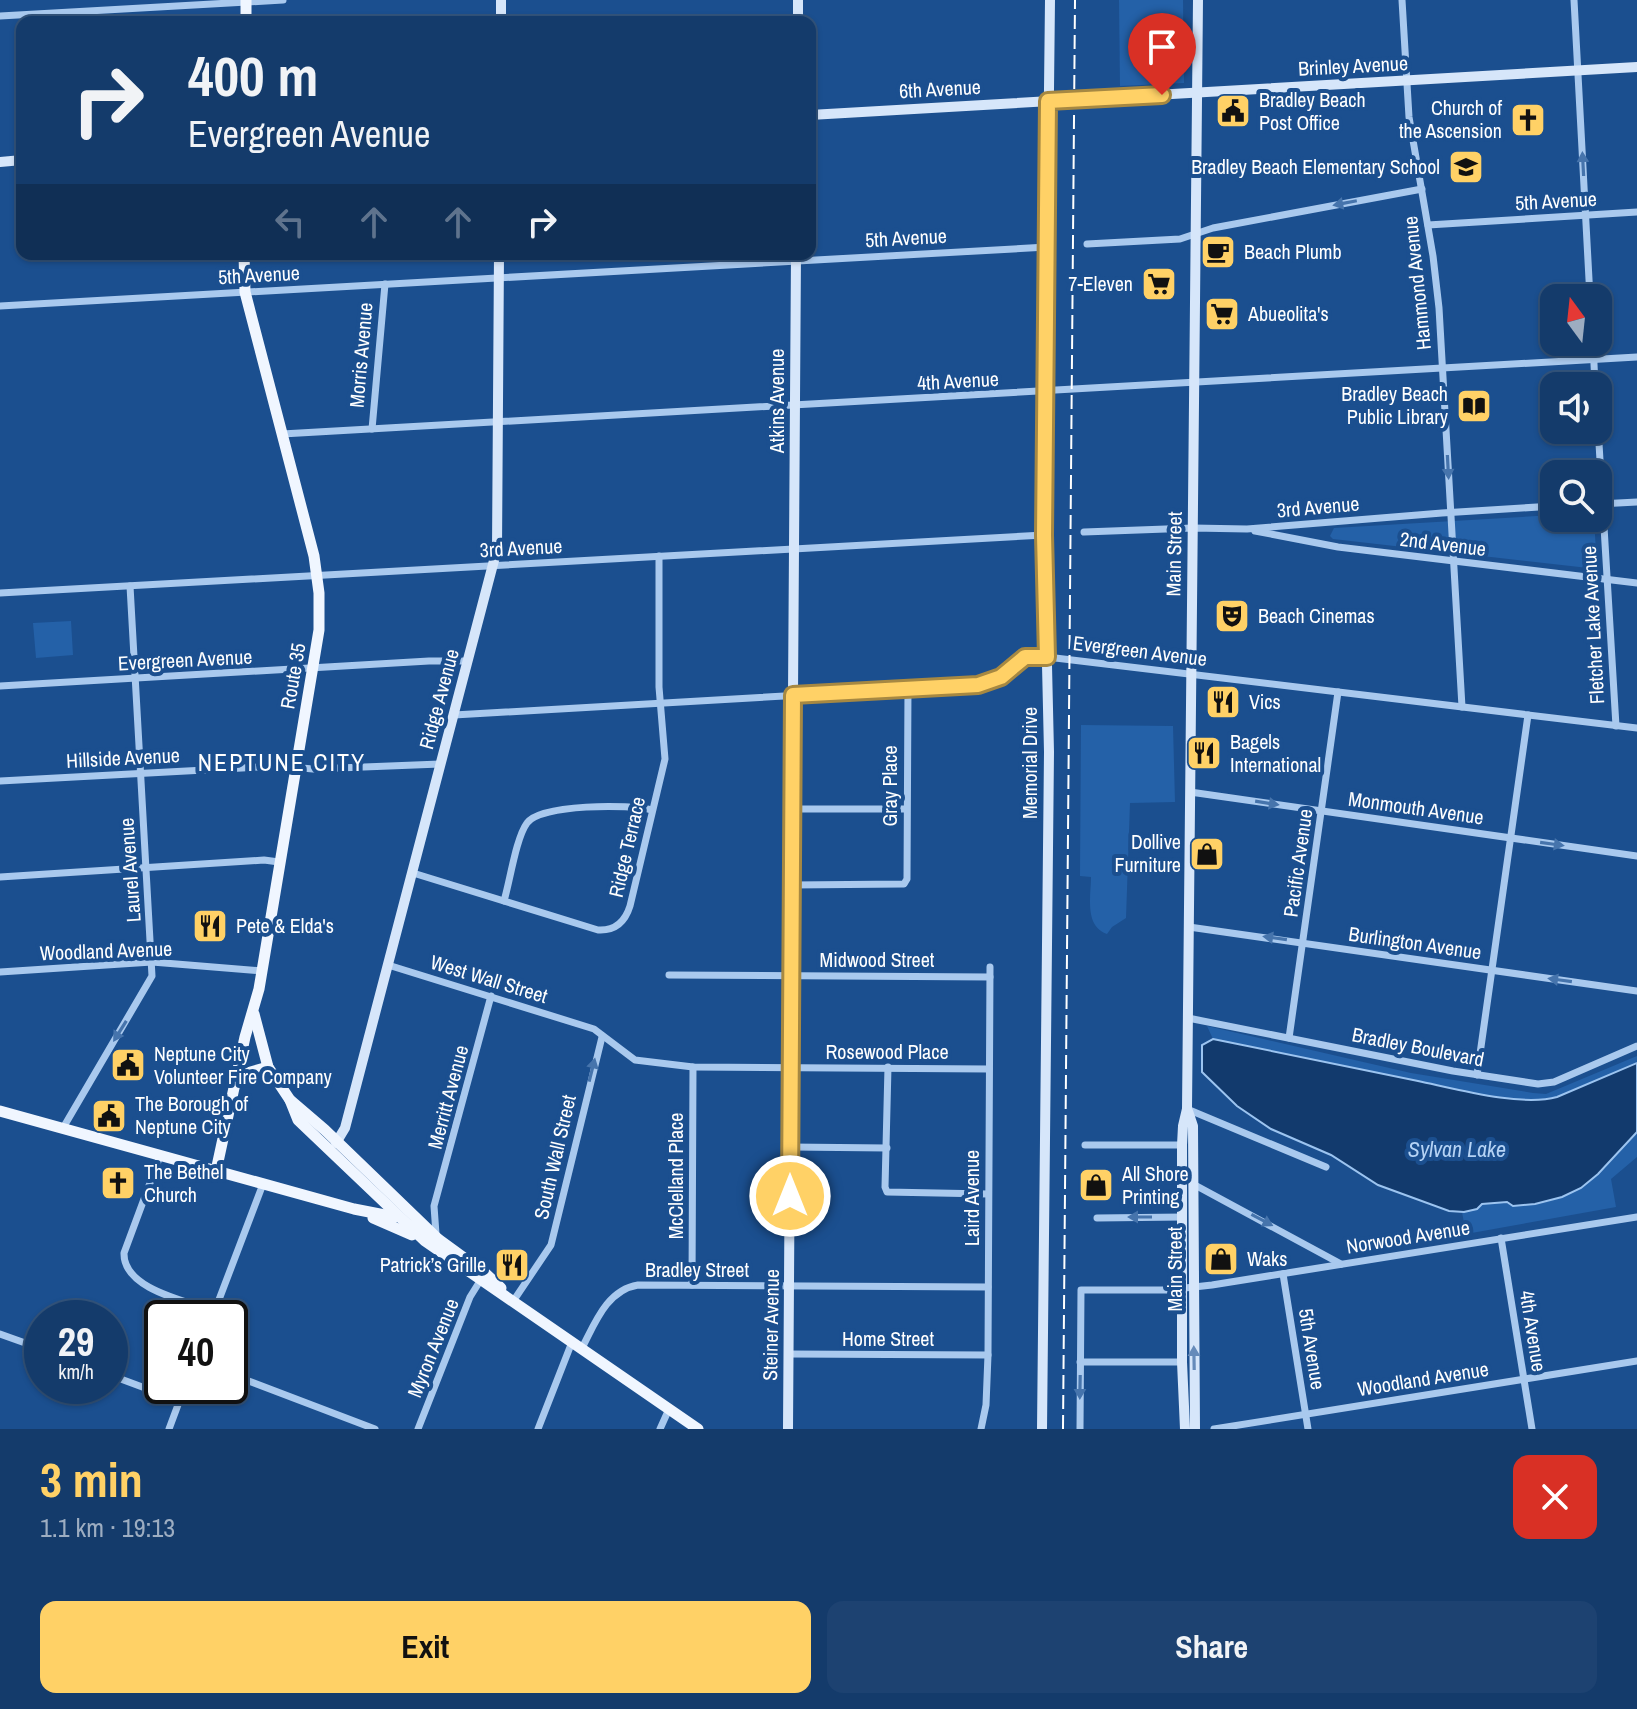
<!DOCTYPE html>
<html lang="en">
<head>
<meta charset="utf-8">
<style>
	:root { --surface:#143b6b; --page:#1d4271; --text:#f1f3f6; --muted:#9dadc1; --line:#33557e; --accent:#ffd166 }
	body { margin:0; font-family:"Archivo Narrow",sans-serif; background:var(--page); color:var(--text); height:100vh; display:flex; flex-direction:column; font-size:30px; white-space:nowrap }
	* { box-sizing:border-box; margin:0 }
	p { font-size:26px; color:var(--muted) }
	.icon { flex:none; width:44px; height:44px; fill:none; stroke:currentColor; stroke-width:2; stroke-linecap:round; stroke-linejoin:round }
	.map { position:relative; height:1429px; overflow:hidden }
	.sheet { display:flex; flex-direction:column; background:var(--surface); flex:1 }
	.sheet>* { flex:none }
	.guide { position:absolute; left:16px; top:16px; width:800px; height:244px; border-radius:16px; box-shadow:0 2px 6px #0004,0 0 0 2px var(--line); background:#143b6b; color:var(--text); overflow:hidden }
	.needle { width:52px; rotate:345deg }
	.buttons { position:absolute; left:1540px; top:284px; display:grid; gap:16px }
	.buttons a { display:grid; place-items:center; width:72px; height:72px; border-radius:16px; background:var(--surface); box-shadow:0 2px 6px #0004,0 0 0 2px var(--line); font-size:40px }
	.speed { position:absolute; left:24px; top:1300px; display:flex; gap:16px; font-size:40px; font-weight:700; text-align:center }
	.speed>* { display:grid; place-content:center; width:104px; height:104px; border-radius:50%; background:var(--surface); box-shadow:0 2px 6px #0004,0 0 0 2px var(--line); line-height:1 }
	.speed small { font-size:20px; font-weight:400 }
	.speed .limit { border:4px solid #111; border-radius:12px; background:#fff; color:#111 }
	.pin { position:absolute; display:grid; place-items:center; width:68px; height:68px; color:#fff; margin:-82px -34px; border-radius:50% 50% 50% 0; rotate:-45deg; box-shadow:0 0 8px #0007 }
	.pin .icon { rotate:45deg }
	.me { position:absolute; width:88px; margin:-44px; rotate:0deg; stroke-linejoin:round; filter:drop-shadow(0 0 6px #0008) }
	.turn { display:flex; align-items:center; gap:28px; height:168px; padding:0 40px; font-size:36px }
	.turn .icon { width:104px; height:104px; stroke-width:2.5 }
	.turn b { display:block; font-size:56px; line-height:68px }
	.lanes { display:flex; align-items:center; height:76px; padding:0 40px; background:#0003; justify-content:center; gap:40px; direction:ltr }
	.lanes .off { opacity:.35 }
	.round { display:grid; place-items:center; flex:none; width:84px; height:84px; border-radius:16px; background:var(--page) }
	.head { display:flex; align-items:center; justify-content:space-between; height:136px; padding:0 40px }
	h1 { font-size:48px; font-weight:800; line-height:60px; color:var(--accent) }
	.action { display:flex; gap:16px; margin-top:auto; padding:16px 40px }
	.action a { flex:1; height:92px; border-radius:16px; background:var(--accent); color:#111; font-size:32px; font-weight:800; line-height:92px; text-align:center }
	.action a+a { background:var(--page); color:var(--text) }
	.map>svg:first-child { display:block }
	.green { fill:#2461a8 }
	.water { fill:#123a6d; stroke:#9cc4f0; stroke-width:2 }
	.lines { fill:none; stroke-linecap:round; stroke-linejoin:round }
	.street { stroke:#a9c9ee; stroke-width:7 }
	.secondary { stroke:#d6e6fa; stroke-width:10 }
	.primary { stroke:#f0f6ff; stroke-width:11 }
	.rail { stroke:#fff; stroke-width:2; stroke-dasharray:14 6; stroke-linecap:butt }
	.oneway { fill:#4674ac }
	.oneway2 { fill:#668bba }
	.route-casing { stroke:#a68842; stroke-width:20 }
	.route { stroke:#ffd166; stroke-width:14 }
	.labels { text-anchor:middle; stroke-width:8; stroke-linejoin:round; paint-order:stroke }
	.street-label { font-size:20px; fill:#fff; stroke:#1b4f8f }
	.poi-label { font-size:20px; fill:#fff; stroke:#1b4f8f; text-anchor:start }
	.water-label { font-size:22px; font-style:italic; fill:#b5d3f5; stroke:#1b4f8f }
	.quarter-label { font-size:24px; letter-spacing:2px; fill:#fff; stroke:#1b4f8f }
</style>
</head>
<body>
<div class="map">
<svg width="1637" height="1429" viewBox="0 0 1637 1429">
	<rect width="100%" height="100%" fill="#1b4f8f"/>
	<g class="green">
		<path d="M1119,0H1183L1184,83L1120,86Z"/>
		<path d="M1554,515V518H1594L1597,569L1333,539L1330,536L1334,528Z"/>
		<path d="M71,621L73,655L36,658L33,623Z"/>
		<path d="M1081,725L1173,726L1175,802L1130,803L1126,918L1112,927L1107,934C1084,926 1091,896 1091,877L1080,876Z"/>
		<path d="M1207,1026L1411,1073L1533,1093L1546,1094L1637,1056V1063L1557,1097C1521,1106 1456,1089 1418,1081C1350,1067 1282,1053 1213,1039Z"/>
		<path d="M1637,1132V1157L1611,1179L1616,1207L1466,1234L1462,1212C1471,1211 1477,1206 1485,1204C1502,1200 1516,1207 1533,1205C1580,1197 1607,1166 1637,1132Z"/>
	</g>
	<path class="water" d="M1213,1039C1282,1053 1350,1067 1418,1081C1456,1089 1521,1107 1557,1097L1637,1063V1132L1598,1174L1581,1188L1562,1197L1535,1204L1513,1206L1507,1202L1482,1204L1477,1209L1464,1212L1449,1211L1378,1185L1331,1155L1271,1129L1237,1106L1202,1072V1045Z"/>
	<g class="lines">
		<g class="street">
			<path d="M1402,0L1409,117L1433,256L1439,308L1462,707"/>
			<path d="M1574,0L1590,298"/>
			<path d="M0,16L283,0"/>
			<path d="M1428,225L1637,212"/>
			<path d="M1087,244L1180,239L1213,228L1422,189"/>
			<path d="M0,306L1047,247"/>
			<path d="M1593,342L1595,386"/>
			<path d="M1598,427L1616,726"/>
			<path d="M372,429L385,284"/>
			<path d="M282,434L1637,357"/>
			<path d="M1599,504L1637,502"/>
			<path d="M1255,531L1338,547L1637,583"/>
			<path d="M1084,532L1193,528L1247,529L1442,513L1554,506"/>
			<path d="M0,593L1044,535"/>
			<path d="M0,686L429,661H468"/>
			<path d="M454,715L978,685L1001,677L1025,657H1047L1637,728"/>
			<path d="M0,781L279,766L313,769L440,764"/>
			<path d="M1190,792L1637,856"/>
			<path d="M793,809H906"/>
			<path d="M413,873L598,930C615,931 625,922 630,906L665,759L659,687V556"/>
			<path d="M0,877L264,860L279,862"/>
			<path d="M792,885L904,884L907,879L908,688"/>
			<path d="M504,901C510,881 516,838 527,823C540,804 630,804 652,810"/>
			<path d="M1189,927L1637,991"/>
			<path d="M388,965L594,1029L635,1060L693,1067L989,1069"/>
			<path d="M0,972L152,962L262,971"/>
			<path d="M669,975L990,977"/>
			<path d="M1188,1018L1453,1071L1538,1084L1554,1082L1637,1046"/>
			<path d="M1289,1038L1338,692"/>
			<path d="M888,1067L885,1187L887,1192L988,1194"/>
			<path d="M1477,1075L1528,715"/>
			<path d="M1187,1109L1326,1167"/>
			<path d="M63,1128L152,976L130,586"/>
			<path d="M1085,1145H1183"/>
			<path d="M790,1147L887,1148"/>
			<path d="M160,1156L124,1253C123,1289 186,1301 214,1311"/>
			<path d="M1193,1184L1341,1264"/>
			<path d="M1097,1218L1183,1217"/>
			<path d="M436,1234L434,1206L491,996"/>
			<path d="M1501,1238L1532,1429"/>
			<path d="M1283,1274L1308,1429"/>
			<path d="M692,1285L693,1067"/>
			<path d="M514,1300L551,1245L602,1037"/>
			<path d="M212,1318L263,1184"/>
			<path d="M0,1334L42,1349"/>
			<path d="M582,1348C595,1323 607,1290 638,1285L988,1287"/>
			<path d="M788,1354L988,1355"/>
			<path d="M1080,1362H1182"/>
			<path d="M230,1374L375,1429"/>
			<path d="M110,1375L180,1401"/>
			<path d="M169,1429L185,1386"/>
			<path d="M418,1429L470,1297L480,1281"/>
			<path d="M538,1429L572,1342"/>
			<path d="M660,1429L669,1409"/>
			<path d="M981,1429L986,1405L988,1355L990,967"/>
			<path d="M1080,1429L1081,1290H1167L1212,1285L1637,1217"/>
			<path d="M1214,1429L1637,1361"/>
		</g>
		<g class="secondary">
			<path d="M501,22V0"/>
			<path d="M798,22V0"/>
			<path d="M810,115L1637,67"/>
			<path d="M0,162L22,160"/>
			<path d="M1188,1111L1193,1126L1195,1429"/>
			<path d="M336,1143L345,1128L497,549L499,254"/>
			<path d="M788,1429L796,254"/>
			<path d="M1042,1429L1049,752L1044,535L1050,0"/>
			<path d="M1185,1429L1182,1362V1145L1183,1126L1187,1109L1198,0"/>
		</g>
		<g class="primary">
			<path d="M246,22V0"/>
			<path d="M254,1014L268,1067L290,1100L325,1130L438,1239L486,1274L501,1288"/>
			<path d="M237,1076L268,1067"/>
			<path d="M290,1100L298,1120L425,1241L698,1429"/>
			<path d="M0,1111L354,1209L395,1217"/>
			<path d="M216,1171L245,1037L259,989L319,630V593L314,556L245,292L244,254"/>
			<path d="M373,1218L412,1235"/>
			<path d="M415,1224L438,1239"/>
		</g>
		<path class="rail" d="M1063,1429L1075,0"/>
	</g>
	<defs><path id="oneway-solid" d="M-6-.8H1V-3.2L6.5 0L1 3.2V.8H-6Z" transform="scale(2)"/></defs>
	<g class="oneway">
		<use href="#oneway-solid" transform="translate(1583 164) rotate(-93)"/>
		<use href="#oneway-solid" transform="translate(1345 203) rotate(169)"/>
		<use href="#oneway-solid" transform="translate(1448 467) rotate(87)"/>
		<use href="#oneway-solid" transform="translate(1267 803) rotate(9)"/>
		<use href="#oneway-solid" transform="translate(1552 844) rotate(8)"/>
		<use href="#oneway-solid" transform="translate(1275 938) rotate(-172)"/>
		<use href="#oneway-solid" transform="translate(1560 980) rotate(-172)"/>
		<use href="#oneway-solid" transform="translate(120 1031) rotate(122)"/>
		<use href="#oneway-solid" transform="translate(592 1070) rotate(-76)"/>
		<use href="#oneway-solid" transform="translate(1140 1217) rotate(-180)"/>
		<use href="#oneway-solid" transform="translate(1262 1220) rotate(28)"/>
		<use href="#oneway-solid" transform="translate(1080 1387) rotate(91)"/>
	</g>
	<use class="oneway2" href="#oneway-solid" transform="translate(1194 1358) rotate(-91)"/>
	<g class="lines">
		<g class="route-casing">
			<path id="route" d="M790,1196L793,695L978,685L1001,677L1025,657H1047L1044,535L1048,101L1162,95"/>
		</g>
		<use href="#route" class="route"/>
	</g>
	<defs>
		<g id="civic-square" transform="scale(1.8)"><rect x="-9" y="-9" width="18" height="18" rx="4" fill="#ffd166" stroke="#1b4f8f"/><path d="M-.6-6.5H3V-4.5H.6V-3L4-1V1h2V6H-6V1h2V-1L-.6-3ZM-1.2 2.5V6h2.4V2.5Z" fill="#111"/></g>
		<g id="church-square" transform="scale(1.8)"><rect x="-9" y="-9" width="18" height="18" rx="4" fill="#ffd166" stroke="#1b4f8f"/><path d="M-1.2-6h2.4v3.5h3.3v2.4h-3.3V6h-2.4V-.1h-3.3v-2.4h3.3Z" fill="#111"/></g>
		<g id="school-square" transform="scale(1.8)"><rect x="-9" y="-9" width="18" height="18" rx="4" fill="#ffd166" stroke="#1b4f8f"/><path d="M0-5L7-2L0 1L-7-2ZM-4 1L0 2.5L4 1V4Q0 6-4 4Z" fill="#111"/></g>
		<g id="cafe-square" transform="scale(1.8)"><rect x="-9" y="-9" width="18" height="18" rx="4" fill="#ffd166" stroke="#1b4f8f"/><path d="M-5.5-4.5H6V0H3Q3 3.5 0 3.5H-2.5Q-5.5 3.5-5.5 0ZM3-3.2v2h1.7v-2ZM-6 4.5H4V6H-6Z" fill="#111"/></g>
		<g id="supermarket-square" transform="scale(1.8)"><rect x="-9" y="-9" width="18" height="18" rx="4" fill="#ffd166" stroke="#1b4f8f"/><path d="M-6-5.5h2.5l.6 2H6L4.5 2H-2.5L-4.4-4H-6ZM-1.5 3.2a1.3 1.3 0 1 0 .1 0ZM3 3.2a1.3 1.3 0 1 0 .1 0Z" fill="#111"/></g>
		<g id="library-square" transform="scale(1.8)"><rect x="-9" y="-9" width="18" height="18" rx="4" fill="#ffd166" stroke="#1b4f8f"/><path d="M-6-4Q-3-5.5-.7-3.5V5Q-3 3-6 4ZM6-4Q3-5.5 .7-3.5V5Q3 3 6 4Z" fill="#111"/></g>
		<g id="theatre-square" transform="scale(1.8)"><rect x="-9" y="-9" width="18" height="18" rx="4" fill="#ffd166" stroke="#1b4f8f"/><path d="M-5-5.5Q0-4 5-5.5V0Q5 5 0 6Q-5 5-5 0ZM-3.3-2.5H-1v1.5H-3.3ZM1-2.5H3.3v1.5H1ZM-2.8 1Q0 5.5 2.8 1Z" fill="#111"/></g>
		<g id="restaurant-square" transform="scale(1.8)"><rect x="-9" y="-9" width="18" height="18" rx="4" fill="#ffd166" stroke="#1b4f8f"/><path d="M-5-6h1v4h1v-4h1v4h1v-4h1v5L-1.5 .5V6h-2V.5L-5-1ZM5-6V6H3V1.5H1.5Q1.5-4 5-6Z" fill="#111"/></g>
		<g id="shop-square" transform="scale(1.8)"><rect x="-9" y="-9" width="18" height="18" rx="4" fill="#ffd166" stroke="#1b4f8f"/><path d="M-5-2.5h2.3a2.7 3.5 0 0 1 5.4 0H5L5.5 6h-11ZM-1.5-2.5h3a1.5 2.3 0 0 0-3 0Z" fill="#111"/></g>
	</defs>
	<g fill-rule="evenodd">
		<use href="#civic-square" x="1233" y="111"/>
		<use href="#church-square" x="1528" y="120"/>
		<use href="#school-square" x="1466" y="167"/>
		<use href="#cafe-square" x="1218" y="252"/>
		<use href="#supermarket-square" x="1159" y="284"/>
		<use href="#supermarket-square" x="1222" y="314"/>
		<use href="#library-square" x="1474" y="406"/>
		<use href="#theatre-square" x="1232" y="616"/>
		<use href="#restaurant-square" x="1223" y="702"/>
		<use href="#restaurant-square" x="1204" y="753"/>
		<use href="#shop-square" x="1207" y="854"/>
		<use href="#restaurant-square" x="210" y="926"/>
		<use href="#civic-square" x="128" y="1065"/>
		<use href="#civic-square" x="109" y="1116"/>
		<use href="#church-square" x="118" y="1183"/>
		<use href="#shop-square" x="1096" y="1185"/>
		<use href="#shop-square" x="1221" y="1259"/>
		<use href="#restaurant-square" x="512" y="1265"/>
	</g>
	<g class="labels">
		<g class="street-label">
			<text transform="translate(1353 66) rotate(-3)" y="7">Brinley Avenue</text>
			<text transform="translate(940 89) rotate(-3)" y="7">6th Avenue</text>
			<text transform="translate(1556 201) rotate(-3)" y="7">5th Avenue</text>
			<text transform="translate(906 238) rotate(-3)" y="7">5th Avenue</text>
			<text transform="translate(259 275) rotate(-3)" y="7">5th Avenue</text>
			<text transform="translate(1417 283) rotate(-96)" y="7">Hammond Avenue</text>
			<text transform="translate(361 355) rotate(-85)" y="7">Morris Avenue</text>
			<text transform="translate(958 381) rotate(-3)" y="7">4th Avenue</text>
			<text transform="translate(777 401) rotate(-90)" y="7">Atkins Avenue</text>
			<text transform="translate(1318 507) rotate(-5)" y="7">3rd Avenue</text>
			<text transform="translate(1443 544) rotate(7)" y="7">2nd Avenue</text>
			<text transform="translate(521 548) rotate(-3)" y="7">3rd Avenue</text>
			<text transform="translate(1174 554) rotate(-89)" y="7">Main Street</text>
			<text transform="translate(1593 625) rotate(-93)" y="7">Fletcher Lake Avenue</text>
			<text transform="translate(1140 651) rotate(7)" y="7">Evergreen Avenue</text>
			<text transform="translate(185 660) rotate(-3)" y="7">Evergreen Avenue</text>
			<text transform="translate(293 676) rotate(-80)" y="7">Route 35</text>
			<text transform="translate(439 699) rotate(-75)" y="7">Ridge Avenue</text>
			<text transform="translate(123 758) rotate(-3)" y="7">Hillside Avenue</text>
			<text transform="translate(1030 763) rotate(-90)" y="7">Memorial Drive</text>
			<text transform="translate(890 786) rotate(-90)" y="7">Gray Place</text>
			<text transform="translate(1416 808) rotate(8)" y="7">Monmouth Avenue</text>
			<text transform="translate(627 847) rotate(-77)" y="7">Ridge Terrace</text>
			<text transform="translate(1298 863) rotate(-82)" y="7">Pacific Avenue</text>
			<text transform="translate(130 870) rotate(-94)" y="7">Laurel Avenue</text>
			<text transform="translate(1415 943) rotate(8)" y="7">Burlington Avenue</text>
			<text transform="translate(106 951) rotate(-2)" y="7">Woodland Avenue</text>
			<text x="877" y="967">Midwood Street</text>
			<text transform="translate(489 979) rotate(17)" y="7">West Wall Street</text>
			<text transform="translate(1418 1047) rotate(11)" y="7">Bradley Boulevard</text>
			<text x="887" y="1059">Rosewood Place</text>
			<text transform="translate(448 1097) rotate(-75)" y="7">Merritt Avenue</text>
			<text transform="translate(555 1157) rotate(-77)" y="7">South Wall Street</text>
			<text transform="translate(676 1176) rotate(-90)" y="7">McClelland Place</text>
			<text transform="translate(972 1198) rotate(-90)" y="7">Laird Avenue</text>
			<text transform="translate(1408 1237) rotate(-9)" y="7">Norwood Avenue</text>
			<text transform="translate(1175 1269) rotate(-90)" y="7">Main Street</text>
			<text x="697" y="1277">Bradley Street</text>
			<text transform="translate(771 1325) rotate(-89)" y="7">Steiner Avenue</text>
			<text transform="translate(1533 1331) rotate(81)" y="7">4th Avenue</text>
			<text x="888" y="1346">Home Street</text>
			<text transform="translate(433 1348) rotate(-68)" y="7">Myron Avenue</text>
			<text transform="translate(1312 1349) rotate(81)" y="7">5th Avenue</text>
			<text transform="translate(1423 1379) rotate(-9)" y="7">Woodland Avenue</text>
		</g>
		<g class="poi-label">
			<text x="1259" y="107">Bradley Beach<tspan x="1259" dy="23">Post Office</tspan></text>
			<text x="1502" y="115" text-anchor="end">Church of<tspan x="1502" dy="23">the Ascension</tspan></text>
			<text x="1440" y="174" text-anchor="end">Bradley Beach Elementary School</text>
			<text x="1244" y="259">Beach Plumb</text>
			<text x="1133" y="291" text-anchor="end">7-Eleven</text>
			<text x="1248" y="321">Abueolita's</text>
			<text x="1448" y="401" text-anchor="end">Bradley Beach<tspan x="1448" dy="23">Public Library</tspan></text>
			<text x="1258" y="623">Beach Cinemas</text>
			<text x="1249" y="709">Vics</text>
			<text x="1230" y="749">Bagels<tspan x="1230" dy="23">International</tspan></text>
			<text x="1181" y="849" text-anchor="end">Dollive<tspan x="1181" dy="23">Furniture</tspan></text>
			<text x="236" y="933">Pete &amp; Elda's</text>
			<text x="154" y="1061">Neptune City<tspan x="154" dy="23">Volunteer Fire Company</tspan></text>
			<text x="135" y="1111">The Borough of<tspan x="135" dy="23">Neptune City</tspan></text>
			<text x="144" y="1179">The Bethel<tspan x="144" dy="23">Church</tspan></text>
			<text x="1122" y="1181">All Shore<tspan x="1122" dy="23">Printing</tspan></text>
			<text x="1247" y="1266">Waks</text>
			<text x="486" y="1272" text-anchor="end">Patrick’s Grille</text>
		</g>
		<g class="water-label">
			<text x="1457" y="1157">Sylvan Lake</text>
		</g>
		<g class="quarter-label">
			<text x="282" y="771">NEPTUNE CITY</text>
		</g>
	</g>
</svg>
<div class="buttons">
<a><svg class="needle" viewBox="-14 -14 28 28"><path d="M0-13l5 13h-10z" fill="#e53935"/><path d="M0 13l5-13h-10z" fill="#9dadc1"/></svg></a>
<a><svg class="icon" aria-label="sound" viewBox="0 0 24 24"><path d="M4 9h4l5-4v14l-5-4H4zM17 9q2 3 0 6"/></svg></a>
<a><svg class="icon" aria-label="search" viewBox="0 0 24 24"><circle cx="10" cy="10" r="6"/><path d="M15 15l6 6"/></svg></a>
</div>
<div class="speed"><div>29<small>km/h</small></div><div class="limit">40</div></div>
<div class="pin" style="left:1162px;top:95px;background:#d93025"><svg class="icon" aria-label="arrive" viewBox="0 0 24 24"><path d="M6 21V4h12l-3 4 3 4H6"/></svg></div>
<svg class="me" style="left:790px;top:1196px" viewBox="-20 -20 40 40"><circle r="17" fill="#ffd166" stroke="#fff" stroke-width="3"/><path d="M0-11L8 9 0 5-8 9z" fill="#fff"/></svg>
<div class="guide">
<div class="turn"><svg class="icon" aria-label="right" viewBox="0 0 24 24"><path d="M7 20v-9h11M14 6l5 5-5 5"/></svg><div><b>400 m</b>Evergreen Avenue</div></div>
<div class="lanes"><svg class="icon off" aria-label="left" viewBox="0 0 24 24"><path d="M17 20v-9H6M10 6l-5 5 5 5"/></svg><svg class="icon off" aria-label="ahead" viewBox="0 0 24 24"><path d="M12 20V5M6 11l6-6 6 6"/></svg><svg class="icon off" aria-label="ahead" viewBox="0 0 24 24"><path d="M12 20V5M6 11l6-6 6 6"/></svg><svg class="icon" aria-label="right" viewBox="0 0 24 24"><path d="M7 20v-9h11M14 6l5 5-5 5"/></svg></div>
</div>
</div>
<section class="sheet">
<div class="head"><div><h1>3 min</h1><p>1.1 km · 19:13</p></div><a class="round" style="background:#d93025;color:#fff"><svg class="icon" aria-label="close" viewBox="0 0 24 24"><path d="M6 6l12 12M18 6L6 18"/></svg></a></div>
<div class="action"><a>Exit</a><a>Share</a></div>
</section>
</body>
</html>
